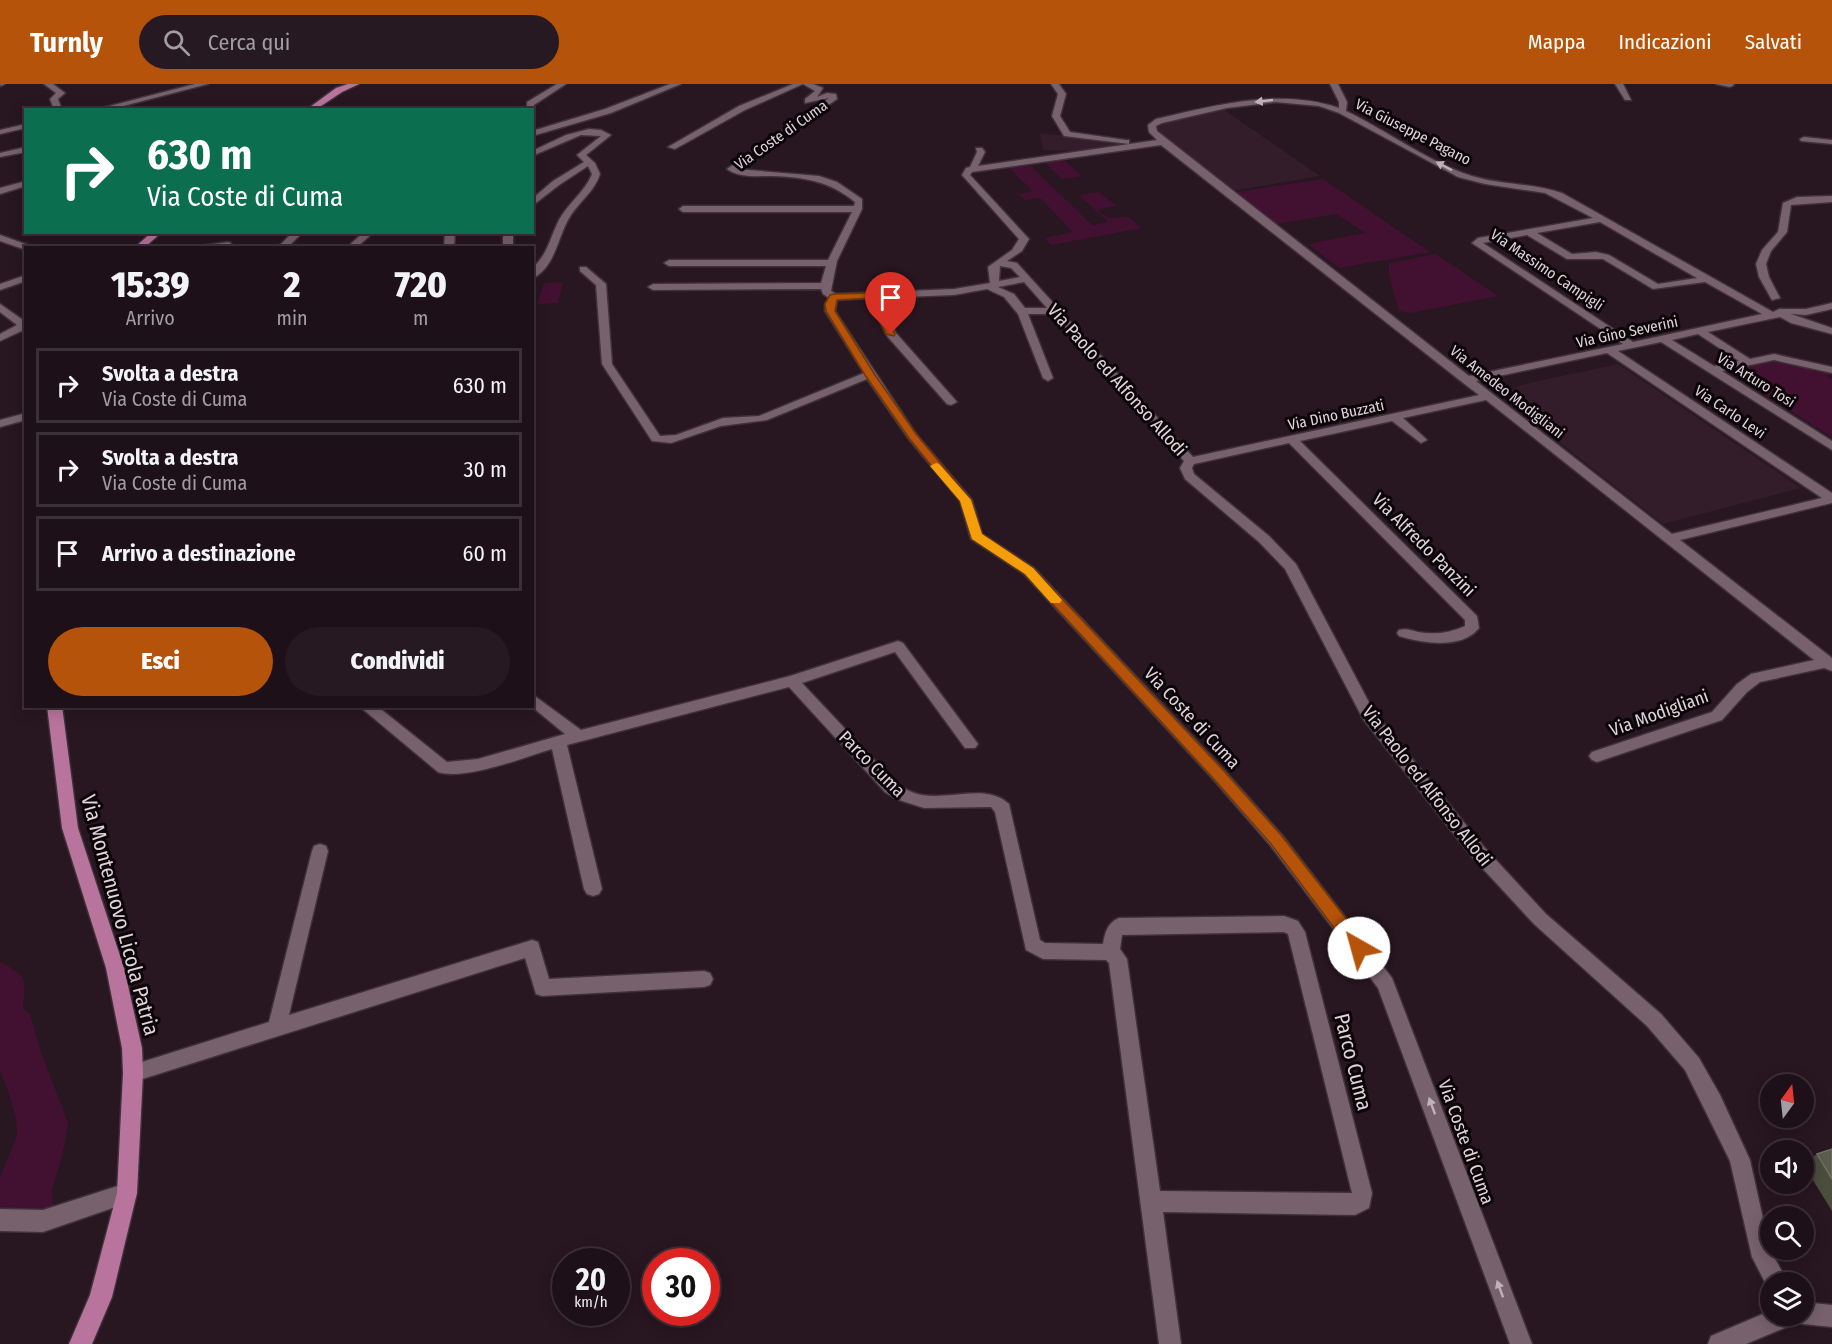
<!DOCTYPE html>
<html lang="it">
<head>
<meta charset="utf-8">
<style>
	:root { --surface:#1e1018; --page:#261921; --text:#f1f3f6; --muted:#a19da2; --line:#3c3037; --accent:#b45309 }
	body { margin:0; font-family:"Fira Sans Condensed",sans-serif; background:var(--page); color:var(--text); height:100vh; display:flex; flex-direction:column; font-size:22px; white-space:nowrap }
	* { box-sizing:border-box; margin:0 }
	p { font-size:20px; color:var(--muted) }
	.icon { flex:none; width:33px; height:33px; fill:none; stroke:currentColor; stroke-width:2; stroke-linecap:round; stroke-linejoin:round }
	.map { position:relative; flex:1; overflow:hidden }
	.details { position:absolute; left:24px; top:162px; width:510px; height:462px; display:flex; flex-direction:column; background:var(--surface); border-radius:0px; box-shadow:0 3px 15px #0003,0 0 0 2px var(--line) }
	.details>* { flex:none }
	.top-card { position:absolute; left:24px; top:24px; width:510px; height:126px; border-radius:0px; box-shadow:0 3px 15px #0003,0 0 0 2px var(--line); background:#0b6e4f; color:#fff; overflow:hidden }
	.needle { width:39px; rotate:15deg }
	.tools { position:absolute; left:1760px; top:990px; display:grid; gap:12px }
	.tools a { display:grid; place-items:center; width:54px; height:54px; border-radius:50%; background:var(--surface); box-shadow:0 3px 15px #0003,0 0 0 2px var(--line); font-size:30px }
	.speed { position:absolute; left:552px; top:1164px; display:flex; gap:12px; font-size:30px; font-weight:700; text-align:center }
	.speed>* { display:grid; place-content:center; width:78px; height:78px; border-radius:50%; background:var(--surface); box-shadow:0 3px 15px #0003,0 0 0 2px var(--line); line-height:1 }
	.speed small { font-size:15px; font-weight:400 }
	.speed .limit { border:9px solid #d22; background:#fff; color:#111 }
	.pin { position:absolute; display:grid; place-items:center; width:51px; height:51px; color:#fff; margin:-62px -26px; border-radius:50% 50% 50% 0; rotate:-45deg; box-shadow:0 0 6px #0007 }
	.pin .icon { rotate:45deg }
	.me { position:absolute; width:66px; margin:-33px; rotate:322deg; stroke-linejoin:round; filter:drop-shadow(0 0 4px #0008) }
	.turn { display:flex; align-items:center; gap:21px; height:126px; padding:0 24px; font-size:27px }
	.turn .icon { width:78px; height:78px; stroke-width:2.5 }
	.turn b { display:block; font-size:42px; line-height:51px }
	.eta { display:flex; justify-content:space-evenly; align-items:center; height:102px; text-align:center }
	.eta b { font-size:36px; font-weight:800; line-height:42px }
	.action { display:flex; gap:12px; margin-top:auto; padding:12px 24px }
	.action a { flex:1; height:69px; border-radius:36px; background:var(--accent); color:#fff; font-size:24px; font-weight:800; line-height:69px; text-align:center }
	.action a+a { background:var(--page); color:var(--text) }
	ul { padding:0; list-style:none }
	li { display:flex; align-items:center; gap:18px; height:75px; margin:0 12px 9px; padding:0 12px; border:3px solid var(--line); border-radius:0px }
	li div { flex:1 }
	li b { display:block; font-size:22px }
	li em { font-style:normal }
	header { display:flex; align-items:center; gap:36px; box-sizing:border-box; height:84px; padding:0 30px; background:var(--accent); color:#fff }
	header strong { font-size:28px }
	nav { display:flex; gap:33px; margin-inline-start:auto; font-size:21px }
	.search { width:420px; height:54px; background:var(--page); display:flex; align-items:center; gap:15px; box-sizing:border-box; padding:0 21px; border-radius:33px; color:var(--muted); font-size:22px }
	.map>svg:first-child { display:block }
	.built { fill:#341d2b }
	.green { fill:#421131 }
	.lines { fill:none; stroke-linecap:round; stroke-linejoin:round }
	.minor-casing { stroke:#3e3138; stroke-width:3 }
	.major-casing { stroke:#3e3138; stroke-width:3 }
	.minor { fill:#77616d; fill-rule:evenodd }
	.major { fill:#b9749d; fill-rule:evenodd }
	.wall { fill:#4b4e3c }
	.building { fill:#5b5c4d; stroke:#706f63; stroke-width:1.5 }
	.oneway { fill:#c0b1b9 }
	.route { fill:#b45309; stroke:#753606; stroke-width:1.5 }
	.slow { fill:#f59e0b }
	.labels { text-anchor:middle; stroke-width:6; stroke-linejoin:round; paint-order:stroke }
	.far-street-label { font-size:15px; fill:#e0d3da; stroke:#0c0508 }
	.street-label { font-size:18px; fill:#e0d3da; stroke:#0c0508 }
	.near-street-label { font-size:21px; fill:#e0d3da; stroke:#0c0508 }
</style>
</head>
<body>
<header>
<strong>Turnly</strong>
<div class="search"><svg class="icon" aria-label="search" viewBox="0 0 24 24"><circle cx="10" cy="10" r="6"/><path d="M15 15l6 6"/></svg>Cerca qui</div>
<nav><a>Mappa</a><a>Indicazioni</a><a>Salvati</a></nav>
</header>
<div class="map">
<svg width="1832" height="1260" viewBox="0 0 1832 1260">
	<rect width="100%" height="100%" fill="#281620"/>
	<g class="built">
		<path d="M1224,26L1320,92L1232,107L1157,45L1160,38Z"/>
		<path d="M1040,50L1063,51L1127,60L1076,67L1043,66Z"/>
		<path d="M1618,280L1801,404L1663,440L1506,316L1513,305L1521,301Z"/>
	</g>
	<g class="green">
		<path d="M1065,74L1067,76L1065,77L1082,92L1062,95L1043,77Z"/>
		<path d="M1031,82L1092,141L1108,138L1079,111L1099,108L1116,122L1099,125L1100,129L1109,134L1129,133L1142,144L1051,161L1045,154L1073,148L1040,114L1025,116L1019,110L1033,107L1008,83Z"/>
		<path d="M1323,95L1430,168L1339,184L1308,160L1365,149L1337,130L1276,140L1236,108Z"/>
		<path d="M1436,170L1498,212L1411,229L1399,227L1389,191V179Z"/>
		<path d="M563,198L558,219L537,220L544,199Z"/>
		<path d="M1775,277L1832,290L1827,292L1832,295V353L1728,287Z"/>
		<path d="M0,877C29,895 25,891 23,925L30,930L41,968L68,1039L63,1068L52,1107L53,1123L27,1127L0,1124V1093L17,1052L16,1035L7,1003L0,988Z"/>
	</g>
	<g class="lines">
		<g class="minor-casing">
			<g id="minor">
				<path d="M0,0H5L1,2Z"/>
				<path d="M44,0H53L65,9L58,15L62,26H54L50,15L56,9Z"/>
				<path d="M195,0H208L108,26H94Z"/>
				<path d="M557,0H566L534,21V28L527,26V18Z"/>
				<path d="M670,0H681L611,29L532,52V47L605,25Z"/>
				<path d="M793,0H803L745,26L675,65L668,63L739,22Z"/>
				<path d="M803,0H813L823,4L817,13L827,9L836,10L837,15L737,85L819,92L837,98L862,115V125L837,177L831,207L836,210L954,205L990,199L988,183L1012,166L1019,155L962,91L966,84L970,83L977,68L976,64H982L985,68L978,82L1157,56L1149,48L1148,41L1156,35C1216,21 1279,4 1339,24V18L1330,0H1338L1347,18L1346,27C1388,47 1428,78 1472,92C1501,101 1533,99 1562,109L1773,228L1779,225H1806L1832,219V225L1806,231L1791,230L1832,244V250L1791,239L1780,233L1708,248L1750,275L1774,270L1832,283V289L1774,276L1722,287L1832,357V366L1661,258L1618,267L1832,409V419L1680,456L1832,574V587L1824,584L1760,598L1747,608L1722,636L1597,678L1592,676L1589,672L1592,668L1712,628L1737,600L1751,590L1814,576L1486,316L1403,334L1425,354L1427,356L1421,359L1392,337L1300,357L1477,532L1479,544C1462,566 1422,559 1399,552L1397,549L1399,546C1406,544 1411,546 1418,548C1434,551 1450,549 1465,542V536L1289,359L1194,380L1192,384L1194,390L1269,452L1296,480L1374,628L1484,763L1546,830L1661,930L1699,974L1720,1011L1750,1076L1770,1166L1788,1198H1770L1769,1206L1752,1173L1730,1077L1685,986L1647,942L1534,840L1472,773L1363,635L1285,485L1259,458L1185,395L1180,384L1184,377L1053,230H1028L1053,294L1048,297L1043,294L1018,230L1004,213L987,205L954,211L879,214L896,249L957,318L951,321L947,320L887,252L869,214L837,216L835,227L916,350L972,416L982,450L1034,484L1224,686L1282,751L1392,894L1532,1260H1510L1378,904L1270,761L1212,694L1024,490L971,455L960,417L908,354L867,295L767,336L721,342L671,359L652,357L602,280L596,201L580,187V183H586L606,200L612,280L660,352L676,351L723,334L759,332L864,289L825,227V220L829,214L823,210L821,205L653,206L648,203L653,200L821,199L826,182H669L664,179L669,176H828L852,128H683L679,125L683,122H854L855,118C830,97 803,93 772,92C757,92 739,94 727,85L829,14L805,19V15L815,7ZM1275,18L1319,22L1339,29L1458,93L1485,100L1545,109L1593,134L1478,154L1472,159L1623,260L1469,292L1157,47L1156,42L1162,39L1227,24ZM1161,61L1462,298L1479,311L1193,373L1017,179L1007,177L1022,167L1029,155L970,91L972,88ZM1600,138L1697,194L1658,200L1609,171L1596,168L1572,170L1537,149ZM1527,151L1567,175H1603L1653,205L1705,198L1762,230L1633,258L1483,159ZM1000,182L1011,184L1020,193L999,197ZM1024,198L1047,224H1025L1014,210L998,203ZM1698,250L1739,277L1714,282L1672,256ZM1607,269L1822,414L1672,450L1476,297Z"/>
				<path d="M1051,0H1059L1066,10L1060,32L1070,48L1126,56H1129V60L1064,52L1052,32L1058,10Z"/>
				<path d="M1615,0H1623L1631,16H1625Z"/>
				<path d="M1716,0H1733L1734,1L1730,3Z"/>
				<path d="M26,40V44L0,50V46Z"/>
				<path d="M589,45L601,46L611,51L586,71L595,79L600,90C594,109 577,119 568,136C557,156 555,183 532,195V185C550,166 548,158 559,136C568,119 585,108 592,90L588,82L559,101L532,122V115L553,97L584,78L577,71L601,52L581,51L532,72V67L566,51Z"/>
				<path d="M1804,53L1832,56V60L1801,57L1800,55Z"/>
				<path d="M26,63V68L0,73V69Z"/>
				<path d="M26,97V102L0,110V104Z"/>
				<path d="M1832,112V118L1791,121L1787,148L1771,167L1766,180L1769,193L1780,214L1772,216L1759,193L1756,180L1762,166L1778,148L1783,119L1797,113Z"/>
				<path d="M293,148H303L287,164H277Z"/>
				<path d="M364,148H374L356,164H346Z"/>
				<path d="M445,148H455L454,164H444Z"/>
				<path d="M506,148H515L513,153V164H503V153Z"/>
				<path d="M0,151L31,162L32,164H26V166L0,157Z"/>
				<path d="M228,158L231,159V163L185,164Z"/>
				<path d="M26,191V197L0,206V200Z"/>
				<path d="M0,220L26,238V245L0,257V250L17,241L0,228Z"/>
				<path d="M26,329V336L0,343V336Z"/>
				<path d="M898,557L903,559L975,656L978,660L975,664H965L895,568L802,599L897,700C905,705 912,709 922,711C950,716 987,699 1009,720L1040,856L1045,859L1103,860C1105,849 1107,839 1119,834L1284,832L1298,837L1305,848L1372,1109L1369,1124L1355,1131L1163,1128L1181,1260H1159L1109,879L1106,876L1043,875L1026,866L995,728L991,723L924,724L896,715L885,708L789,603L567,661L602,805L599,810L593,812L587,810L584,805L552,665C525,673 465,697 438,688L359,622H377L447,678L478,675L565,650L531,622L532,610L581,646L790,592ZM1284,848L1288,850L1352,1109L1160,1107L1127,875L1120,865L1122,851Z"/>
				<path d="M320,760L326,762L328,767L289,931L532,856L538,858L549,895L704,887L710,889L713,895L710,901L704,903L542,912L536,910L525,874L133,998L126,995L123,989L126,983L269,938L312,767L314,762Z"/>
				<path d="M127,1099L134,1102L137,1109L134,1116L127,1119L43,1148L0,1147V1125L43,1126Z"/>
				<path d="M1803,1218L1832,1221V1243L1803,1240L1795,1237L1794,1240L1746,1260H1708L1711,1252L1770,1227V1232H1803Z"/>
			</g>
		</g>
		<g class="major-casing">
			<g id="major">
				<path d="M348,0H359L342,8L315,26H306L336,4Z"/>
				<path d="M152,148H162L144,164H134Z"/>
				<path d="M47,622H62L78,744L124,884L142,964L143,989L137,1109L112,1213L92,1260H69L90,1211L117,1109L123,989L122,964L106,884L62,744Z"/>
			</g>
		</g>
		<use href="#minor" class="minor"/>
		<use href="#major" class="major"/>
	</g>
	<path class="wall" d="M1832,1065V1127L1803,1080L1817,1070Z"/>
	<path class="building" d="M1832,1065V1095L1817,1070Z"/>
	<defs><path id="oneway-solid" d="M-6-.8H1V-3.2L6.5 0L1 3.2V.8H-6Z" transform="scale(1.5)"/></defs>
	<g class="oneway">
		<use href="#oneway-solid" transform="translate(1264 17) rotate(173)"/>
		<use href="#oneway-solid" transform="translate(1444 82) rotate(-152)"/>
		<use href="#oneway-solid" transform="translate(1432 1022) rotate(-110)"/>
		<use href="#oneway-solid" transform="translate(1500 1205) rotate(-110)"/>
	</g>
	<path class="route" d="M834,210L873,209L877,212L895,250L894,252L886,250L870,214L837,216L835,227L875,291L916,350L971,416L982,450L1033,484L1223,686L1281,751L1365,859L1367,864L1365,869L1359,871L1353,869L1271,760L1213,694L1025,490L972,455L960,417L909,354L865,291L826,227L825,220L830,211Z"/>
	<path class="slow" d="M936,379L939,380L971,416L982,450L1033,484L1060,514L1062,516L1060,519H1051L1025,490L972,455L960,417L930,382Z"/>
	<g class="labels">
		<g class="far-street-label">
			<text transform="translate(1413 48) rotate(27)" y="5">Via Giuseppe Pagano</text>
			<text transform="translate(781 51) rotate(-35)" y="5">Via Coste di Cuma</text>
			<text transform="translate(1547 186) rotate(34)" y="5">Via Massimo Campigli</text>
			<text transform="translate(1627 248) rotate(-12)" y="5">Via Gino Severini</text>
			<text transform="translate(1756 296) rotate(32)" y="5">Via Arturo Tosi</text>
			<text transform="translate(1507 308) rotate(38)" y="5">Via Amedeo Modigliani</text>
			<text transform="translate(1730 328) rotate(34)" y="5">Via Carlo Levi</text>
			<text transform="translate(1336 331) rotate(-12)" y="5">Via Dino Buzzati</text>
		</g>
		<g class="street-label">
			<text transform="translate(1117 296) rotate(48)" y="6">Via Paolo ed Alfonso Allodi</text>
			<text transform="translate(1424 461) rotate(45)" y="6">Via Alfredo Panzini</text>
			<text transform="translate(1659 629) rotate(-20)" y="6">Via Modigliani</text>
			<text transform="translate(1192 634) rotate(47)" y="6">Via Coste di Cuma</text>
			<text transform="translate(872 680) rotate(45)" y="6">Parco Cuma</text>
			<text transform="translate(1427 702) rotate(52)" y="6">Via Paolo ed Alfonso Allodi</text>
			<text transform="translate(1466 1058) rotate(70)" y="6">Via Coste di Cuma</text>
		</g>
		<g class="near-street-label">
			<text transform="translate(120 831) rotate(75)" y="7">Via Montenuovo Licola Patria</text>
			<text transform="translate(1353 978) rotate(76)" y="7">Parco Cuma</text>
		</g>
	</g>
</svg>
<div class="tools">
<a><svg class="needle" viewBox="-14 -14 28 28"><path d="M0-13l5 13h-10z" fill="#e53935"/><path d="M0 13l5-13h-10z" fill="#a19da2"/></svg></a>
<a><svg class="icon" aria-label="sound" viewBox="0 0 24 24"><path d="M4 9h4l5-4v14l-5-4H4zM17 9q2 3 0 6"/></svg></a>
<a><svg class="icon" aria-label="search" viewBox="0 0 24 24"><circle cx="10" cy="10" r="6"/><path d="M15 15l6 6"/></svg></a>
<a><svg class="icon" aria-label="layers" viewBox="0 0 24 24"><path d="M12 4l9 5-9 5-9-5zM3 14l9 5 9-5"/></svg></a>
</div>
<div class="speed"><div>20<small>km/h</small></div><div class="limit">30</div></div>
<div class="pin" style="left:891px;top:250px;background:#d93025"><svg class="icon" aria-label="arrive" viewBox="0 0 24 24"><path d="M6 21V4h12l-3 4 3 4H6"/></svg></div>
<svg class="me" style="left:1359px;top:864px" viewBox="-20 -20 40 40"><circle r="19" fill="#fff"/><path d="M0-13L10 11 0 6-10 11z" fill="#b45309"/></svg>
<div class="top-card">
<div class="turn"><svg class="icon" aria-label="right" viewBox="0 0 24 24"><path d="M7 20v-9h11M14 6l5 5-5 5"/></svg><div><b>630 m</b>Via Coste di Cuma</div></div>
</div>
<section class="details">
<div class="eta">
<div><b>15:39</b><p>Arrivo</p></div>
<div><b>2</b><p>min</p></div>
<div><b>720</b><p>m</p></div>
</div>
<ul>
<li><svg class="icon" aria-label="right" viewBox="0 0 24 24"><path d="M7 20v-9h11M14 6l5 5-5 5"/></svg><div><b>Svolta a destra</b><p>Via Coste di Cuma</p></div><em>630 m</em></li>
<li><svg class="icon" aria-label="right" viewBox="0 0 24 24"><path d="M7 20v-9h11M14 6l5 5-5 5"/></svg><div><b>Svolta a destra</b><p>Via Coste di Cuma</p></div><em>30 m</em></li>
<li><svg class="icon" aria-label="arrive" viewBox="0 0 24 24"><path d="M6 21V4h12l-3 4 3 4H6"/></svg><div><b>Arrivo a destinazione</b></div><em>60 m</em></li>
</ul>
<div class="action"><a>Esci</a><a>Condividi</a></div>
</section>
</div>
</body>
</html>
